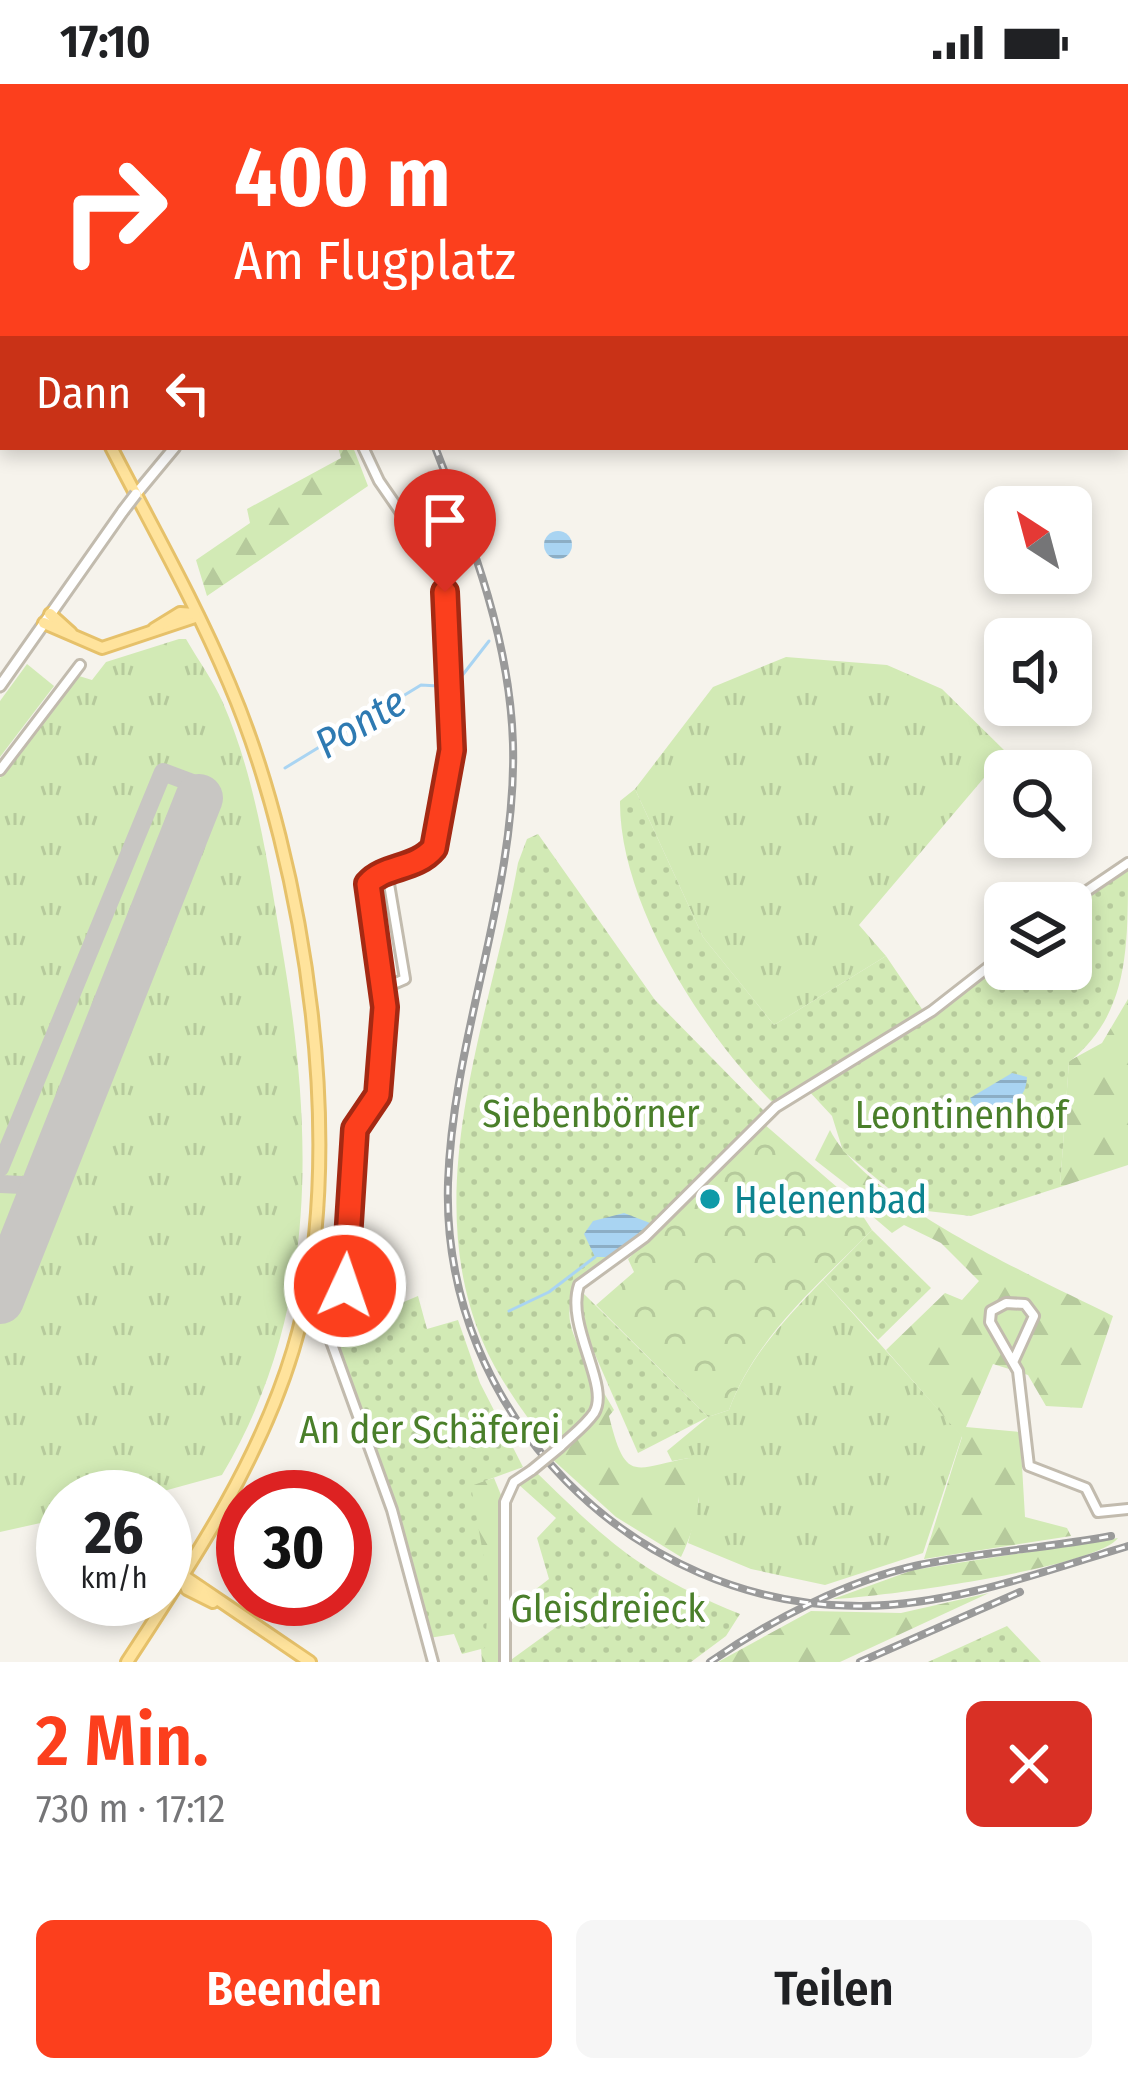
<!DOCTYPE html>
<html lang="de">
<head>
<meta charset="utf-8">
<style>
	:root { --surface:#fff; --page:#f6f6f6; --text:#202124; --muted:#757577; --accent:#fc3f1d }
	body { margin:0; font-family:"Fira Sans Condensed",sans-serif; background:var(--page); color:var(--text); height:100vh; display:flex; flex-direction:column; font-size:45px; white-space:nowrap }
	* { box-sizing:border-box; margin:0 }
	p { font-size:39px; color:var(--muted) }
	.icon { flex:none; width:66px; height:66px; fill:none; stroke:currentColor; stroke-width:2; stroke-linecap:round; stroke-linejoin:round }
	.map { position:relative; height:1578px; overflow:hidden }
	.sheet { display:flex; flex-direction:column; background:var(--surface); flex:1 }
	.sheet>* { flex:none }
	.hud { position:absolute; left:0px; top:0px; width:1128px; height:366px; box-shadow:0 6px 18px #0003; background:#fc3f1d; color:#fff; overflow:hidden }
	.needle { width:78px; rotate:324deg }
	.tools { position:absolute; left:984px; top:402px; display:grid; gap:24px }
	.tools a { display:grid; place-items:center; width:108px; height:108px; border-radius:18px; background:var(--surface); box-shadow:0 6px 18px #0003; font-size:60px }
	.speed { position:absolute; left:36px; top:1386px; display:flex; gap:24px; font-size:60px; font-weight:700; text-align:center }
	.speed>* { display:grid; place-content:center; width:156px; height:156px; border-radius:50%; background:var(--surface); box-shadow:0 6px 18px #0003; line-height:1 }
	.speed small { font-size:30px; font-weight:400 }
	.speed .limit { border:18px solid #d22; background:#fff; color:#111 }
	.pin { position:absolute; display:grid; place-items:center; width:102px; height:102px; color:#fff; margin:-123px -51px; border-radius:50% 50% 50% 0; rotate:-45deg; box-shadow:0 0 12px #0007 }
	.pin .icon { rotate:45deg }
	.me { position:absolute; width:132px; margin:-66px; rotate:3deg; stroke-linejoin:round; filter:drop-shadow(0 0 9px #0008) }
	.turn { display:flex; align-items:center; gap:42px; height:252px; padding:0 36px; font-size:54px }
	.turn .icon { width:156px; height:156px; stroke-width:2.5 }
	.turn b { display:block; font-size:84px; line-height:102px }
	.then { display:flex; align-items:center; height:114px; padding:0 36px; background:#0003; gap:24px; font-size:45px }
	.round { display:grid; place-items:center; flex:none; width:126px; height:126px; border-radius:18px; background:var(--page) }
	.headline { display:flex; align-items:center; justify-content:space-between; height:204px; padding:0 36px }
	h1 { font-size:72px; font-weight:600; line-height:90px; color:var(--accent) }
	.cta { display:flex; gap:24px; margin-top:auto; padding:24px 36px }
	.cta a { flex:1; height:138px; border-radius:18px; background:var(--accent); color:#fff; font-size:48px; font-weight:600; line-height:138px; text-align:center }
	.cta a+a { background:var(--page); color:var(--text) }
	.status { display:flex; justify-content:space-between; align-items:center; height:84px; padding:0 60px; background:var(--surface); direction:ltr }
	.status svg { height:33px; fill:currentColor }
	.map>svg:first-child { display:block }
	.grass { fill:url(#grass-tufts) }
	.forest { fill:url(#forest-firs) }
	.park { fill:url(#park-crowns) }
	.garden { fill:url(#garden-dots) }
	.pitch { fill:#d2eab5 }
	.water { fill:url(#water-rules) }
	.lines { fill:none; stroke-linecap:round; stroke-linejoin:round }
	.stream { stroke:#a9d4f2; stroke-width:3 }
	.taxiway { stroke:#c8c6c3; stroke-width:18 }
	.runway { stroke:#c8c6c3; stroke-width:48 }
	.minor-casing { stroke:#c2bbae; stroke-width:14 }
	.tertiary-casing { stroke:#c2bbae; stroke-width:15 }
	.primary-casing { stroke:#e6c16a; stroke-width:16 }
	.minor { stroke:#fff; stroke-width:8 }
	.tertiary { stroke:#fff; stroke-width:9 }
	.primary { stroke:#ffe39c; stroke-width:10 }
	.rail-casing { stroke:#9a9a9a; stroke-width:8 }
	.rail { stroke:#fff; stroke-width:3; stroke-dasharray:9; stroke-linecap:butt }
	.minor-bridge-casing { stroke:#c2bbae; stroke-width:14; stroke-linecap:butt }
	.tertiary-bridge-casing { stroke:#c2bbae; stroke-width:15; stroke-linecap:butt }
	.minor-bridge { stroke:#fff; stroke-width:8 }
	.tertiary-bridge { stroke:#fff; stroke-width:9 }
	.route-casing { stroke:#a42913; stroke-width:30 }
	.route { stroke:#fc3f1d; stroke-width:21 }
	.culture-dot { fill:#0f9aa8; stroke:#fff; stroke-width:4.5 }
	.labels { text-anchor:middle; stroke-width:9; stroke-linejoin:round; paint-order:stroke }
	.park-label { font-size:39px; fill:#4a7f2a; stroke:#fff }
	.culture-label { font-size:39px; fill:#0d838f; stroke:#fff; text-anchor:start }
	.water-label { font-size:42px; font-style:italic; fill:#2e7ab2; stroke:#fff }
</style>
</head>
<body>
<div class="status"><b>17:10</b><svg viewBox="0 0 49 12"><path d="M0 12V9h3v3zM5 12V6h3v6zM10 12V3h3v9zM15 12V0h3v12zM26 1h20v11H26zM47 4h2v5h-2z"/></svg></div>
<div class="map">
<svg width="1128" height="1578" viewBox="0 0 1128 1578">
	<defs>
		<pattern id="grass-tufts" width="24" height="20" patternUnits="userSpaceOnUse" patternTransform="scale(3)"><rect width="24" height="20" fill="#d2eab5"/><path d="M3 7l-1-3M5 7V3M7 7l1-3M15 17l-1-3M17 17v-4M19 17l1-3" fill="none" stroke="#b6ca9c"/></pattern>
		<pattern id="forest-firs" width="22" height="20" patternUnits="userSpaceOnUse" patternTransform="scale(3)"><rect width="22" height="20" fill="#d2eab5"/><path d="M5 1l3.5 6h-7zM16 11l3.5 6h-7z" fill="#b6ca9c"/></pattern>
		<pattern id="park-crowns" width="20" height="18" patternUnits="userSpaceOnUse" patternTransform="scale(3)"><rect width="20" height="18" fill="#d2eab5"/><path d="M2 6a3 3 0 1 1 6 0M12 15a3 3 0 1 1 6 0" fill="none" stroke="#b6ca9c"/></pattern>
		<pattern id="garden-dots" width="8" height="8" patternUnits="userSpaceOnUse" patternTransform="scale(3)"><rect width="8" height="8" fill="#d2eab5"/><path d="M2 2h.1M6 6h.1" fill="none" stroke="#b6ca9c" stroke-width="1.8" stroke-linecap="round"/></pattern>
		<pattern id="water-rules" width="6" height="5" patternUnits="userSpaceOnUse" patternTransform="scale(3)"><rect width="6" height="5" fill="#a9d4f2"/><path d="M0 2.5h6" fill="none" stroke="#8caec5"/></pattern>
	</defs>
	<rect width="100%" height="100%" fill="#f6f3ec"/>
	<g class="grass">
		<path d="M179,555H186C198,576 213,596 223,619C255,692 268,780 281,858C313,1042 321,1225 222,1391L142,1413H63V1434L0,1448V694L79,592L92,596L106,578Z"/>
		<path d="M786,573L887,581L942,605L1006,668L859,841L886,872L774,941L703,853L635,705L713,603Z"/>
		<path d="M823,1196L962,1352L923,1469L825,1501L751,1485L688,1459L699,1416L689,1374L672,1377L667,1367L708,1333L729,1326C748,1274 785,1235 823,1196Z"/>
	</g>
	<g class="forest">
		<path d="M338,363H353L368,402L207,512L196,476L250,439L247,425L341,374Z"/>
		<path d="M1128,915V1081L1060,1103L1069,977L1102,959Z"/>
		<path d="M830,1046C867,1119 1037,1194 1113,1232L1082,1324L1046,1322L1028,1291L993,1280L966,1343L1020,1348L1025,1433L1067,1444L1071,1452L924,1475L962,1353L886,1266L945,1209L962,1216L979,1197L941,1159L904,1141L892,1149L872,1132L864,1114L815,1076Z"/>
		<path d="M601,1304L614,1326L609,1332C626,1401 634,1384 689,1374C710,1399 694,1446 681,1473L616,1433L552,1375L597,1333Z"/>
		<path d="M494,1394L501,1411L504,1555L502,1578H482L470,1401Z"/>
		<path d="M1118,1454C1096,1484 880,1513 833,1515L913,1486Z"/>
		<path d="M989,1509L840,1578H718L811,1527L901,1529Z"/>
	</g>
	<path class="park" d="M764,1040L853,1117L872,1146C819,1200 756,1252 729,1326L708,1333L596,1221L634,1188L628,1175Z"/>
	<g class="garden">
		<path d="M635,705L703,853L774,941L886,872L924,928L776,1022C704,952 619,819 620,717Z"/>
		<path d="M538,750L655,916L764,1027C739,1069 664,1132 626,1166C612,1178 583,1189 575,1205C544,1271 656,1299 550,1364C525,1330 498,1295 482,1256C418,1103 491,932 518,779L527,755Z"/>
		<path d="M1128,786C1128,867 1128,931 1069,978L1060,1103L971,1132L927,1127L899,1113L843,1067L832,1032L807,1005L938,927L1005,876V885H1071V824Z"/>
		<path d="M872,1146L931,1204L878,1256L823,1196Z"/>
		<path d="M582,1208L708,1333L638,1369L579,1234Z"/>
		<path d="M418,1212L427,1245L458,1236L480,1299L523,1383L471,1402L489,1503L485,1564L462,1570L454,1550L429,1554L394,1427L329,1249Z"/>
		<path d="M536,1388C611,1461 642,1490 740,1530L726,1552L691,1578H508L559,1541L536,1505L549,1495L537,1454L556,1434L518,1400Z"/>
		<path d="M1007,1542L1041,1578H928Z"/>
	</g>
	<path class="pitch" d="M27,580L54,602L0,673V617Z"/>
	<g class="water">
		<circle cx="558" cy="461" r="14"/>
		<path d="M1012,989L1027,993C1026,1023 998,1026 973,1022L970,1014Z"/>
		<path d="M624,1129L650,1139L612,1173H595L584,1150L593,1137Z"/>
	</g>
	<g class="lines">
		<g class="stream">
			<path d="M454,602L489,557"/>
			<path d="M285,684L421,601L438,602"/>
			<path d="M509,1227L549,1208L595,1173"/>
		</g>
		<g class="taxiway">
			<path d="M0,1084L163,688L195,700L199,714"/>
			<path d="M0,1100L45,1102"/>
		</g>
		<path class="runway" d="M0,1216L199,714"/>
		<g class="minor-casing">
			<g id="minor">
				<path d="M315,0L317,3"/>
				<path d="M805,0V3"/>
				<path d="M1125,5L1128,18"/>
				<path d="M1126,60L1128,59"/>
				<path d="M1125,93L1128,92"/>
				<path d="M1125,325H1128"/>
				<path d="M0,686L80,581"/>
				<path d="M1069,819L1128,779"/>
				<path d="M384,904L405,895L387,788"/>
				<circle cx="344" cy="1214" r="12"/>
				<path d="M345,1202L355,1045L378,1011L383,960L384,904L367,800C383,780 417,786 434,764L452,666L445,508L437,481L379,397L363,363"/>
				<path d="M328,1249L392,1426L433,1578"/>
				<path d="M1014,1276L1034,1232L1025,1220L1006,1219L991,1227L990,1238L1018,1287L1029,1382L1086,1404L1098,1428L1128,1425"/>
				<path d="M560,1363C571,1352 585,1342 594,1329C611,1302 565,1242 579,1201L645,1153L776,1023L932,927L1005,870"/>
				<path d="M505,1578V1418L514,1398L532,1386"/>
			</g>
		</g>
		<g class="tertiary-casing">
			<g id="tertiary">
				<path d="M681,3L691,0"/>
				<path d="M136,410L175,363"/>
				<path d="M0,602L123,427"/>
			</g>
		</g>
		<g class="primary-casing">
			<g id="primary">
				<path d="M0,146L3,152"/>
				<path d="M111,363C151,441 195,518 229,599C306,779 351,1076 293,1266C259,1379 191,1480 127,1578"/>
				<path d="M50,530L71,549"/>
				<path d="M44,539L102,564L198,532"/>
				<path d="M154,545L180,529L195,530"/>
				<path d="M182,1491L310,1578"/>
				<path d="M182,1491L187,1505L213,1518"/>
			</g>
		</g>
		<use href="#minor" class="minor"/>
		<use href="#tertiary" class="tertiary"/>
		<use href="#primary" class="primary"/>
		<g class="rail-casing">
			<g id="rail">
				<path d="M294,0L295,3"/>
				<path d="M435,363C472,459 510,555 513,660C517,809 453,950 448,1099C441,1329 633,1524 863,1522C954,1521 1042,1488 1128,1462"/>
				<path d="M710,1578C771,1536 846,1497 919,1481C982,1468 1047,1464 1111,1452"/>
				<path d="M860,1578L1020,1508"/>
			</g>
		</g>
		<use href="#rail" class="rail"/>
		<g class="minor-bridge-casing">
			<path id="minor-bridge" d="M532,1386L560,1363"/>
		</g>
		<g class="tertiary-bridge-casing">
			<path id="tertiary-bridge" d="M123,427L136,410"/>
		</g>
		<use href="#minor-bridge" class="minor-bridge"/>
		<use href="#tertiary-bridge" class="tertiary-bridge"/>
	</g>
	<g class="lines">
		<g class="route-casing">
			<path id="route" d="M345,1202L355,1045L378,1011L385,923L368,800C384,781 416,786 434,764L452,666L445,508"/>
		</g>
		<use href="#route" class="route"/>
	</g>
	<circle class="culture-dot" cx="710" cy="1115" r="12"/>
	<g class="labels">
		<g class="park-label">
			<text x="591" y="1043">Siebenbörner</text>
			<text x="961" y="1044">Leontinenhof</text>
			<text x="430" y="1359">An der Schäferei</text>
			<text x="608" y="1538">Gleisdreieck</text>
		</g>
		<g class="culture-label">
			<text x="734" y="1129">Helenenbad</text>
		</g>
		<g class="water-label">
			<text transform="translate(360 638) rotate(-31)" y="15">Ponte</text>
		</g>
	</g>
</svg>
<div class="tools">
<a><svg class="needle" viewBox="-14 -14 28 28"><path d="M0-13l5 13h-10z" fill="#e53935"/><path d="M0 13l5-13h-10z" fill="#757577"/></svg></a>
<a><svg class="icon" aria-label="sound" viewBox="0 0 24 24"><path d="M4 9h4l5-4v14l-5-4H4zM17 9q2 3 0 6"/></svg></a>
<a><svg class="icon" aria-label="search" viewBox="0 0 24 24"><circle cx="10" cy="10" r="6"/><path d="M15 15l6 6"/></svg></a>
<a><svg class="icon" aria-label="layers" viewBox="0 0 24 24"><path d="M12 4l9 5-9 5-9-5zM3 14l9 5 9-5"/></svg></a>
</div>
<div class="speed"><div>26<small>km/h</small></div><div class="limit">30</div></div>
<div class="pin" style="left:445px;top:508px;background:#d93025"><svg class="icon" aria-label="arrive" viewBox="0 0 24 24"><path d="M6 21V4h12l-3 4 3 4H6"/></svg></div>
<svg class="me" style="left:345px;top:1202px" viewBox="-20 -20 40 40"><circle r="17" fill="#fc3f1d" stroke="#fff" stroke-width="3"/><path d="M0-11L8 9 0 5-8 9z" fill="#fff"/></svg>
<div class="hud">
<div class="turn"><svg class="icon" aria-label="right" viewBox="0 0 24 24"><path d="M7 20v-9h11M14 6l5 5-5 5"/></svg><div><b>400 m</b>Am Flugplatz</div></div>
<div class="then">Dann<svg class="icon" aria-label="left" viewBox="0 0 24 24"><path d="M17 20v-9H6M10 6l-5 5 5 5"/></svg></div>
</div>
</div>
<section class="sheet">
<div class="headline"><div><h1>2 Min.</h1><p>730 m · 17:12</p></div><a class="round" style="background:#d93025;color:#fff"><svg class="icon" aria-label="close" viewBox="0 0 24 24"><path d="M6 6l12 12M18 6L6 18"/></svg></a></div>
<div class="cta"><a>Beenden</a><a>Teilen</a></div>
</section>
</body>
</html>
